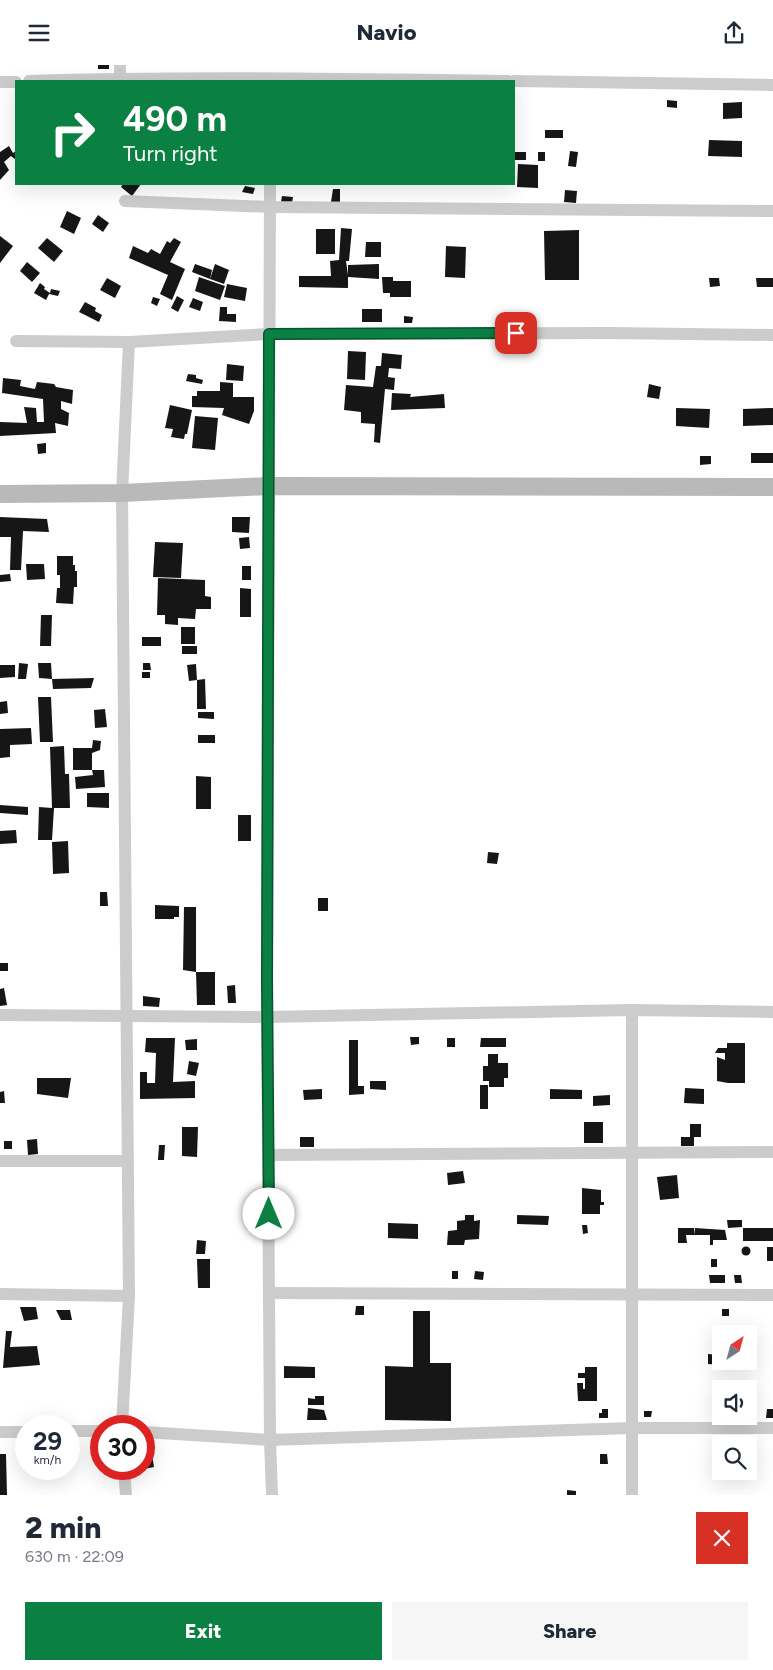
<!DOCTYPE html>
<html lang="en">
<head>
<meta charset="utf-8">
<style>
	:root { --surface:#fff; --page:#f6f6f7; --text:#1f2937; --muted:#747a83; --accent:#0b8043 }
	body { margin:0; font-family:Figtree,sans-serif; background:var(--page); color:var(--text); height:100vh; display:flex; flex-direction:column; font-size:19px; white-space:nowrap }
	* { box-sizing:border-box; margin:0 }
	p { font-size:16px; color:var(--muted) }
	.icon { flex:none; width:28px; height:28px; fill:none; stroke:currentColor; stroke-width:2; stroke-linecap:round; stroke-linejoin:round }
	.map { position:relative; height:1430px; overflow:hidden }
	.side { display:flex; flex-direction:column; background:var(--surface); flex:1 }
	.side>* { flex:none }
	.guide { position:absolute; left:15px; top:15px; width:500px; height:105px; border-radius:0px; box-shadow:0 5px 20px #0002; background:#0b8043; color:#fff; overflow:hidden }
	.needle { width:32px; rotate:36deg }
	.tools { position:absolute; left:712px; top:1260px; display:grid; gap:10px }
	.tools a { display:grid; place-items:center; width:45px; height:45px; border-radius:0px; background:var(--surface); box-shadow:0 5px 20px #0002; font-size:25px }
	.speed { position:absolute; left:15px; top:1350px; display:flex; gap:10px; font-size:25px; font-weight:700; text-align:center }
	.speed>* { display:grid; place-content:center; width:65px; height:65px; border-radius:50%; background:var(--surface); box-shadow:0 5px 20px #0002; line-height:1 }
	.speed small { font-size:12px; font-weight:400 }
	.speed .limit { border:8px solid #d22; background:#fff; color:#111 }
	.pin { position:absolute; display:grid; place-items:center; width:42px; height:42px; color:#fff; margin:-21px; border-radius:10px; box-shadow:0 2px 8px #0006 }
	.me { position:absolute; width:55px; margin:-28px; rotate:0deg; stroke-linejoin:round; filter:drop-shadow(0 0 4px #0008) }
	.turn { display:flex; align-items:center; gap:18px; height:105px; padding:0 25px; font-size:22px }
	.turn .icon { width:65px; height:65px; stroke-width:2.5 }
	.turn b { display:block; font-size:35px; line-height:42px }
	.round { display:grid; place-items:center; flex:none; width:52px; height:52px; border-radius:0px; background:var(--page) }
	.overview { display:flex; align-items:center; justify-content:space-between; height:85px; padding:0 25px }
	h1 { font-size:30px; font-weight:800; line-height:38px }
	.button { display:flex; gap:10px; margin-top:auto; padding:10px 25px }
	.button a { flex:1; height:58px; border-radius:0px; background:var(--accent); color:#fff; font-size:20px; font-weight:800; line-height:58px; text-align:center }
	.button a+a { background:var(--page); color:var(--text) }
	header { display:flex; justify-content:space-between; align-items:center; height:65px; padding:0 25px; background:var(--surface); font-size:22px; font-weight:800 }
	.map>svg:first-child { display:block }
	.building { fill:#161616 }
	.lines { fill:none; stroke-linecap:round; stroke-linejoin:round }
	.street { stroke:#ccc; stroke-width:12 }
	.secondary { stroke:#b9b9b9; stroke-width:18 }
	.route-casing { stroke:#07532c; stroke-width:12 }
	.route { stroke:#0b8043; stroke-width:9 }
</style>
</head>
<body>
<header><svg class="icon" aria-label="menu" viewBox="0 0 24 24"><path d="M4 6h16M4 12h16M4 18h16"/></svg>Navio<svg class="icon" aria-label="share" viewBox="0 0 24 24"><path d="M12 15V3M7 8l5-5 5 5M5 13v7h14v-7"/></svg></header>
<div class="map">
<svg width="773" height="1430" viewBox="0 0 773 1430">
	<rect width="100%" height="100%" fill="#fff"/>
	<g class="building">
		<rect x="98" y="0" width="11" height="4"/>
		<path d="M667,35L677,36V43L667,42Z"/>
		<path d="M742,37V53L723,54V38Z"/>
		<rect x="545" y="65" width="18" height="8"/>
		<path d="M709,75L742,76V92L708,91Z"/>
		<path d="M9,81L13,88L16,86V95L11,91L4,97L9,105L0,115V87Z"/>
		<path d="M570,86L578,87L576,102L568,101Z"/>
		<rect x="514" y="87" width="12" height="8"/>
		<rect x="538" y="87" width="7" height="9"/>
		<path d="M518,99L538,100V123L517,122Z"/>
		<path d="M123,119H141L132,131L121,122Z"/>
		<path d="M245,121L255,123L253,129L242,127Z"/>
		<path d="M333,124H340V138L331,137Z"/>
		<path d="M565,125L577,126L576,138L564,137Z"/>
		<path d="M282,131L293,132L292,138L281,137Z"/>
		<path d="M67,146L81,153L74,169L60,162Z"/>
		<path d="M98,150L109,158L103,167L92,159Z"/>
		<path d="M341,163L352,164L349,196H346L348,210V200L379,199V214L348,212V223L299,222V211H331L330,196L339,195Z"/>
		<rect x="316" y="164" width="19" height="25"/>
		<path d="M579,165V215H545L544,166Z"/>
		<path d="M0,171L13,181L0,198Z"/>
		<path d="M47,173L63,186L54,197L38,183Z"/>
		<path d="M174,173L181,177L170,197L185,204L172,235L160,229L168,210L129,193L133,181L148,188L151,184L160,189L167,176L170,178Z"/>
		<path d="M366,177H381V192H365Z"/>
		<path d="M446,181L466,182L465,213L445,212Z"/>
		<path d="M27,197L40,208L32,217L20,206Z"/>
		<path d="M195,199L212,205L210,214L192,207Z"/>
		<path d="M215,199L229,205L224,219L210,214Z"/>
		<path d="M199,212L225,221L220,235L195,226Z"/>
		<path d="M382,212H393V216H411V232H390V228H383Z"/>
		<path d="M107,213L121,221L115,233L100,225Z"/>
		<path d="M709,213H719L720,221L710,222Z"/>
		<path d="M756,213H773V222H757Z"/>
		<path d="M40,218L45,222L44,224L50,228L51,224L60,226L58,231L49,229L46,235L34,228Z"/>
		<path d="M227,219L247,223L245,236L224,232Z"/>
		<path d="M177,231L184,235L178,247L171,243Z"/>
		<path d="M153,232L160,234L157,241L151,238Z"/>
		<path d="M193,233L203,237L200,246L189,242Z"/>
		<path d="M85,237L96,243L95,246L102,250L99,257L79,247Z"/>
		<path d="M220,242H227V249H236V257L219,256Z"/>
		<rect x="362" y="244" width="20" height="13"/>
		<path d="M404,251L413,252L412,258H404Z"/>
		<path d="M348,286L366,287L365,315L347,314Z"/>
		<path d="M382,288L402,290L401,304L389,303L388,312L395,313L394,325L385,324L380,378L374,377L375,359L361,358V347L344,345L346,320L373,322L376,301H381Z"/>
		<path d="M227,299L244,301L243,316L226,315Z"/>
		<path d="M188,309L196,310V313L203,315L202,319L186,316Z"/>
		<path d="M3,313L21,315L20,321L35,324L37,317L54,319L56,322L73,325L72,339L61,336V344L69,348L68,361L55,358L56,368L0,371V357L27,358L24,342L36,343L37,357H44L43,334L2,328Z"/>
		<path d="M220,317L233,318V332H254V346L249,359L222,350L224,343L192,342V331H197V326H220Z"/>
		<path d="M649,319L661,322L659,334L647,332Z"/>
		<path d="M392,328L411,329L410,332L444,329L445,343L391,345Z"/>
		<path d="M170,340L192,345L187,369H185L184,374L171,372L173,364L165,363Z"/>
		<path d="M676,343L710,344L709,363L676,361Z"/>
		<path d="M773,343V360L743,361V344Z"/>
		<path d="M195,351L218,353L215,385L192,383Z"/>
		<path d="M46,378V388L38,389L37,379Z"/>
		<rect x="751" y="388" width="22" height="10"/>
		<path d="M700,391H711V399L700,400Z"/>
		<path d="M0,452L47,454L49,467L23,466L21,505H10L11,472H0Z"/>
		<path d="M232,452H250L249,468L232,467Z"/>
		<path d="M249,472L250,483L240,484L239,473Z"/>
		<path d="M155,477L183,478L181,513L153,512Z"/>
		<path d="M57,491H73V500H75V506H77V522H74L73,539L56,538L57,523H60V510H57Z"/>
		<path d="M26,499H44L45,514L27,515Z"/>
		<rect x="242" y="501" width="9" height="14"/>
		<path d="M10,509L11,516L0,517V510Z"/>
		<path d="M158,513L205,515V531L211,532V544H196L195,554L178,553V560L165,559V550H157Z"/>
		<path d="M240,523L251,524V552H240Z"/>
		<path d="M41,550H52L51,581H40Z"/>
		<rect x="181" y="562" width="14" height="17"/>
		<rect x="142" y="572" width="19" height="9"/>
		<rect x="182" y="581" width="15" height="8"/>
		<path d="M19,598L28,599L26,614H18Z"/>
		<path d="M38,598H51L52,614L39,613Z"/>
		<path d="M143,598H150L151,605H143Z"/>
		<path d="M196,599L197,615L189,616L187,600Z"/>
		<path d="M0,600H15V612L0,613Z"/>
		<rect x="142" y="607" width="8" height="6"/>
		<path d="M94,613L91,623L53,624L52,614Z"/>
		<path d="M205,614L206,644H197V615Z"/>
		<path d="M38,632H51L53,677H40Z"/>
		<path d="M7,636L8,648L0,649V637Z"/>
		<path d="M105,644L107,662L95,663L94,645Z"/>
		<path d="M198,647H214V654L198,653Z"/>
		<path d="M31,663L32,679L10,680V692L0,693V664Z"/>
		<rect x="198" y="670" width="17" height="8"/>
		<path d="M93,675L101,676L100,685L92,688V705H104L105,722L76,724L75,712L93,710L92,705H73V683H92Z"/>
		<path d="M64,681L65,709H69L70,743H54L52,775H38L39,742L52,743L50,682Z"/>
		<path d="M196,711L211,712V744H196Z"/>
		<path d="M87,728H109V743L87,742Z"/>
		<path d="M0,740L28,742V750L0,748Z"/>
		<rect x="238" y="750" width="13" height="26"/>
		<path d="M16,765L17,778L0,779V766Z"/>
		<path d="M68,776L69,808L53,809L52,777Z"/>
		<path d="M488,787L499,788L497,799L487,798Z"/>
		<path d="M100,827H107L108,841H100Z"/>
		<rect x="318" y="833" width="10" height="13"/>
		<path d="M155,840L179,841V852H174V854H155Z"/>
		<path d="M184,842H196V907L183,905Z"/>
		<rect x="0" y="898" width="8" height="8"/>
		<path d="M196,907H215V940H197Z"/>
		<path d="M235,920L236,938H228L227,921Z"/>
		<path d="M4,923L7,940L0,941V924Z"/>
		<path d="M143,931L160,933L159,942L143,941Z"/>
		<path d="M410,972H419V979L411,980Z"/>
		<path d="M146,973H175L173,1017L195,1016V1033L140,1034V1007H147V1018H155L156,988L145,987Z"/>
		<rect x="447" y="973" width="8" height="9"/>
		<path d="M481,973H506V982H480Z"/>
		<path d="M197,974V985H186L185,975Z"/>
		<path d="M349,975H358V1021H364V1029L349,1030Z"/>
		<path d="M727,978H745V1018H728L717,1016V992L725,995V988H715L718,983H727Z"/>
		<path d="M488,989H498V998H508V1013H504V1022H489V1016H483V1001H488Z"/>
		<path d="M189,996L199,998L196,1011L187,1009Z"/>
		<path d="M37,1013H71L68,1033L37,1029Z"/>
		<path d="M370,1016H386V1025L370,1024Z"/>
		<rect x="480" y="1020" width="8" height="24"/>
		<path d="M685,1023L704,1024V1039L684,1038Z"/>
		<path d="M322,1024V1034L304,1035L303,1025Z"/>
		<path d="M550,1024L582,1025V1034H550Z"/>
		<path d="M4,1026L5,1038H0V1027Z"/>
		<path d="M610,1030V1040L593,1041V1031Z"/>
		<rect x="584" y="1057" width="19" height="21"/>
		<path d="M690,1059H701V1072H694V1081H681V1072H690Z"/>
		<path d="M182,1062H198L197,1092L182,1091Z"/>
		<rect x="300" y="1072" width="14" height="10"/>
		<path d="M37,1074L38,1089L28,1090L27,1075Z"/>
		<rect x="4" y="1076" width="8" height="8"/>
		<path d="M159,1080H165L164,1095H158Z"/>
		<path d="M463,1106L465,1118L448,1120L447,1108Z"/>
		<path d="M677,1110L679,1133L660,1135L657,1112Z"/>
		<path d="M582,1123L601,1125V1137H604V1140H600V1149H582Z"/>
		<path d="M465,1150H474V1156L480,1155L479,1174L465,1175L464,1180H447L448,1166L457,1165V1156L465,1155Z"/>
		<path d="M517,1150L549,1151L548,1160L517,1159Z"/>
		<path d="M727,1155H742V1162L728,1163Z"/>
		<path d="M388,1158L418,1159V1174L388,1173Z"/>
		<path d="M582,1160H587L588,1168L583,1169Z"/>
		<path d="M678,1163H694L695,1170H686L687,1178H678Z"/>
		<path d="M695,1163L725,1165L727,1175H713V1180H710V1170H695Z"/>
		<rect x="743" y="1163" width="30" height="13"/>
		<path d="M197,1175L206,1176L205,1189H196Z"/>
		<circle cx="746" cy="1186" r="4.5"/>
		<rect x="767" y="1182" width="6" height="14"/>
		<path d="M197,1194H210V1223H198Z"/>
		<rect x="711" y="1194" width="6" height="8"/>
		<rect x="452" y="1206" width="6" height="8"/>
		<path d="M475,1206L484,1207L483,1215L474,1214Z"/>
		<path d="M709,1210H725V1218H710Z"/>
		<path d="M734,1210H741L742,1218H735Z"/>
		<path d="M356,1241H364V1250H355Z"/>
		<path d="M20,1242H36L38,1254L24,1256Z"/>
		<rect x="722" y="1244" width="7" height="7"/>
		<path d="M56,1245H70L72,1255H61Z"/>
		<path d="M413,1246H430V1298H451V1356L385,1355V1301L413,1302Z"/>
		<path d="M6,1266H12L10,1282L37,1281L40,1300L3,1303Z"/>
		<path d="M708,1289L721,1290L723,1300L708,1299Z"/>
		<path d="M284,1301L315,1302V1313H284Z"/>
		<path d="M585,1302H597V1336H578L577,1318H583V1324H585V1313H578V1308H585Z"/>
		<path d="M315,1331H324V1340H308V1333L315,1334Z"/>
		<path d="M308,1343L324,1345L327,1355H307Z"/>
		<path d="M602,1344H608V1353H599V1348H602Z"/>
		<path d="M767,1344H773V1353H766Z"/>
		<path d="M644,1346H652L651,1352H644Z"/>
		<path d="M0,1389H6L7,1430H0Z"/>
		<path d="M600,1389H607L608,1399H600Z"/>
		<path d="M144,1390H152L154,1402L144,1404Z"/>
		<path d="M567,1425L576,1426V1430H567Z"/>
	</g>
	<g class="lines">
		<g class="street">
			<path d="M120,14V0"/>
			<path d="M29,16C189,11 348,14 508,16"/>
			<path d="M514,16L773,20"/>
			<path d="M0,17H16"/>
			<path d="M270,119L267,952L270,1375L272,1430"/>
			<path d="M125,136L270,142L773,146"/>
			<path d="M16,276L129,277L269,269L610,268L773,270"/>
			<path d="M0,950L267,952L632,945L773,947"/>
			<path d="M268,1090L773,1087"/>
			<path d="M0,1096H128"/>
			<path d="M270,1228L773,1230"/>
			<path d="M0,1229L129,1231"/>
			<path d="M122,1361L129,1231L122,428L129,277"/>
			<path d="M69,1366H101"/>
			<path d="M0,1367H26"/>
			<path d="M144,1367L270,1375L632,1363H773"/>
			<path d="M124,1404L126,1430"/>
			<path d="M632,1430V945"/>
		</g>
		<path class="secondary" d="M0,429L122,428L268,421L773,422"/>
	</g>
	<g class="lines">
		<g class="route-casing">
			<path id="route" d="M269,1149L267,914L269,269L516,268"/>
		</g>
		<use href="#route" class="route"/>
	</g>
</svg>
<div class="tools">
<a><svg class="needle" viewBox="-14 -14 28 28"><path d="M0-13l5 13h-10z" fill="#e53935"/><path d="M0 13l5-13h-10z" fill="#747a83"/></svg></a>
<a><svg class="icon" aria-label="sound" viewBox="0 0 24 24"><path d="M4 9h4l5-4v14l-5-4H4zM17 9q2 3 0 6"/></svg></a>
<a><svg class="icon" aria-label="search" viewBox="0 0 24 24"><circle cx="10" cy="10" r="6"/><path d="M15 15l6 6"/></svg></a>
</div>
<div class="speed"><div>29<small>km/h</small></div><div class="limit">30</div></div>
<div class="pin" style="left:516px;top:268px;background:#d93025"><svg class="icon" aria-label="arrive" viewBox="0 0 24 24"><path d="M6 21V4h12l-3 4 3 4H6"/></svg></div>
<svg class="me" style="left:269px;top:1149px" viewBox="-20 -20 40 40"><circle r="19" fill="#fff"/><path d="M0-13L10 11 0 6-10 11z" fill="#0b8043"/></svg>
<div class="guide">
<div class="turn"><svg class="icon" aria-label="right" viewBox="0 0 24 24"><path d="M7 20v-9h11M14 6l5 5-5 5"/></svg><div><b>490 m</b>Turn right</div></div>
</div>
</div>
<section class="side">
<div class="overview"><div><h1>2 min</h1><p>630 m · 22:09</p></div><a class="round" style="background:#d93025;color:#fff"><svg class="icon" aria-label="close" viewBox="0 0 24 24"><path d="M6 6l12 12M18 6L6 18"/></svg></a></div>
<div class="button"><a>Exit</a><a>Share</a></div>
</section>
</body>
</html>
